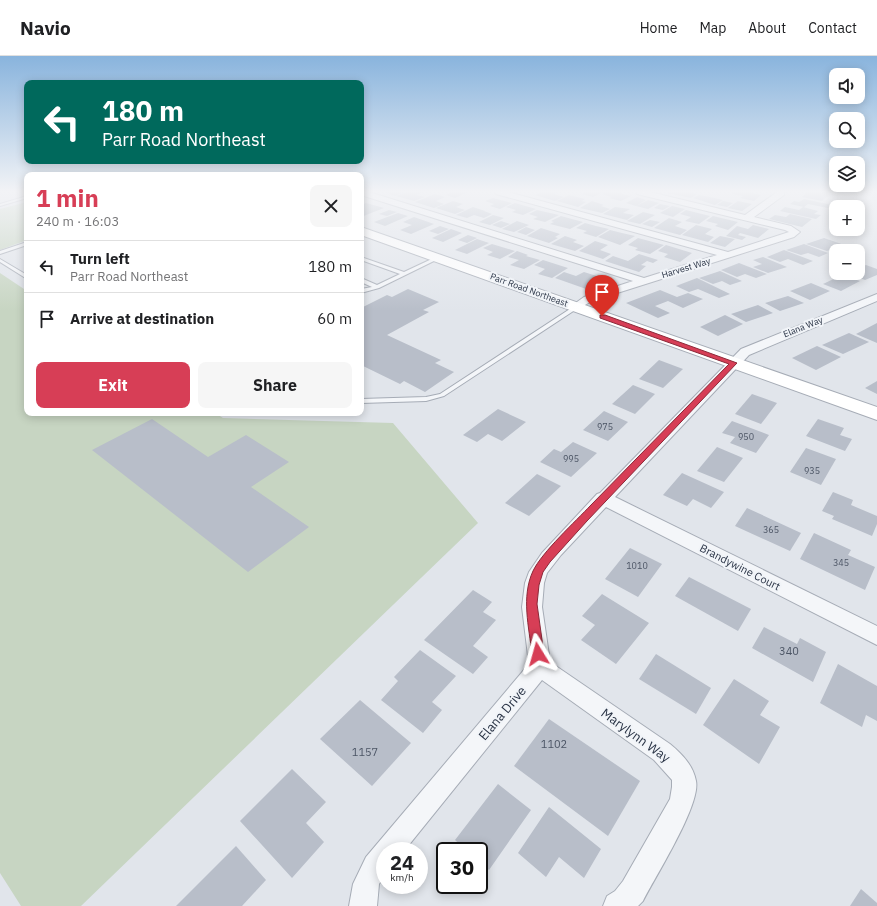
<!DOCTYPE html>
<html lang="en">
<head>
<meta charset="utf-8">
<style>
	:root { --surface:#fff; --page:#f6f6f6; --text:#202124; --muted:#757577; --line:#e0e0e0; --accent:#d73e56 }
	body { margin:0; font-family:"IBM Plex Sans",sans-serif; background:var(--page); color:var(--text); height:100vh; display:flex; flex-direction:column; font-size:15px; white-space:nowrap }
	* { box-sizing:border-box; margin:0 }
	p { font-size:13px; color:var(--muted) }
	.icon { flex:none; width:22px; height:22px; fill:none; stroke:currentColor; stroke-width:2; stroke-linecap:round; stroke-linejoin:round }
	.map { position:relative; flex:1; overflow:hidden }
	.panel { position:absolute; left:24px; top:116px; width:340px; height:244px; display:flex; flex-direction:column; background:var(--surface); border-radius:8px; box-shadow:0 2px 10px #0003 }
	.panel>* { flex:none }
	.hud { position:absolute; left:24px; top:24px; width:340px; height:84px; border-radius:8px; box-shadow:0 2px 10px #0003; background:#00695c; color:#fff; overflow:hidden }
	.buttons { position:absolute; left:829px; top:12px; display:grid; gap:8px }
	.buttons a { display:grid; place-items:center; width:36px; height:36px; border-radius:8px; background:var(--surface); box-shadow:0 2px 10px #0003; font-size:20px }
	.speed { position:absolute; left:376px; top:786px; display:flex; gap:8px; font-size:20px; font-weight:700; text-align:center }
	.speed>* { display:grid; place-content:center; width:52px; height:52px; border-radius:50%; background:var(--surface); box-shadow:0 2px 10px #0003; line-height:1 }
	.speed small { font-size:10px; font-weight:400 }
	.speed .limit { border:2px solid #111; border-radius:6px; background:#fff; color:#111 }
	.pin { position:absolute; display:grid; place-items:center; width:34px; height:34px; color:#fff; margin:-41px -17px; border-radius:50% 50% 50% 0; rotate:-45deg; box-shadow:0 0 4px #0007 }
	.pin .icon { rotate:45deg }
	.me { position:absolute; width:44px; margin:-22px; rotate:352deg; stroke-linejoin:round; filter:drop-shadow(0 0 3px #0008) }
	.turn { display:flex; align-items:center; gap:14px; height:84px; padding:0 12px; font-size:18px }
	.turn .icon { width:52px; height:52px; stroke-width:2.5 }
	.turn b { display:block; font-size:28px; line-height:34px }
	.round { display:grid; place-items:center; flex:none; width:42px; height:42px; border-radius:8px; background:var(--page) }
	.summary { display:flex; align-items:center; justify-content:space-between; height:68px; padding:0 12px }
	h1 { font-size:24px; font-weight:700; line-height:30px; color:var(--accent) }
	.primary-button { display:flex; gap:8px; margin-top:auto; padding:8px 12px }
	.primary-button a { flex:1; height:46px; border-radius:8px; background:var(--accent); color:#fff; font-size:16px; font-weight:700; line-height:46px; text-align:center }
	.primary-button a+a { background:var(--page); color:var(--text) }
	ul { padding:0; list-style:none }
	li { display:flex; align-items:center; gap:12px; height:52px; padding:0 12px; border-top:1px solid var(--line) }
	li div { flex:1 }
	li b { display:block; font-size:15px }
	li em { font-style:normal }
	header { display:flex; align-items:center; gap:24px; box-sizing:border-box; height:56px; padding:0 20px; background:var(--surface); border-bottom:1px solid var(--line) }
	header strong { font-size:19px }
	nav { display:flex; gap:22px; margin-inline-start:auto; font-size:14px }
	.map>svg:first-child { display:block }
	.green { fill:#c7d5c2 }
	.building { fill:#b8bec9 }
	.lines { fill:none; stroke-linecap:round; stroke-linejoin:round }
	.lane-casing { stroke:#a6acb6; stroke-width:2 }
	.street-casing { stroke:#a6acb6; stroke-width:2 }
	.secondary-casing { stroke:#a6acb6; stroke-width:2 }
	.lane { fill:#f4f6f9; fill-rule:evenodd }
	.street { fill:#f4f6f9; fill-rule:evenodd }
	.secondary { fill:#fff; fill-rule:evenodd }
	.route { fill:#d73e56; stroke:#8c2838 }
	.labels { text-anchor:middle; stroke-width:4; stroke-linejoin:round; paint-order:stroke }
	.far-street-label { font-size:9px; fill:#283244; stroke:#f1f4f8 }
	.number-label { font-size:9px; fill:#4c5565 }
	.street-label { font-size:11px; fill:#283244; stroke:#f1f4f8 }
	.near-number-label { font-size:11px; fill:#4c5565 }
	.near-street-label { font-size:13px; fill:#283244; stroke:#f1f4f8 }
</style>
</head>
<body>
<header>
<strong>Navio</strong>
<nav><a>Home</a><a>Map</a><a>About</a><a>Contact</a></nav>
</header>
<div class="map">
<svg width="877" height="850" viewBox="0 0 877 850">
	<rect width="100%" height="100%" fill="#e1e5eb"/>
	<g class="green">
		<path d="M27,146V184L0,194V153Z"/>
		<path d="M0,217L27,235V357H215L223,362L393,367L478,467L81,850H21L0,817Z"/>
	</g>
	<g class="building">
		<path d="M385,136H404L395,140Z"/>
		<path d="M407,136H423L416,139L425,141L414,145L396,140Z"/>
		<path d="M452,136H468L455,142L446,139Z"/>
		<path d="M542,136H558L554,138L564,141L555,145L535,139Z"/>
		<path d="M586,136H603L593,141L582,138Z"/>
		<path d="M606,136H615L631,140L621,145L609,142L612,141L602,138Z"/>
		<path d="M687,136L697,138L691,142L667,137Z"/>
		<path d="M735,136H748L761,139L754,145L740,142L743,140L732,138Z"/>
		<path d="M807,136H821L830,138L822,145L802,141Z"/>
		<path d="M435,138L445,141L436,145L444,148L434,152L415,146Z"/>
		<path d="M569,139L585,143L582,145L586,146L578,151L557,145Z"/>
		<path d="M699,139L710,141L723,144L715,149L693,142Z"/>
		<path d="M637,141L646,144L636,150L626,147Z"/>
		<path d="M493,142L512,147L500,153L490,150L494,148L485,145Z"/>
		<path d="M804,143L832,149L828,152L808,148L804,151L790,148L794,145L799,146Z"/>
		<path d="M648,144L659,147L648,153L636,150Z"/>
		<path d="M453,145L463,148L456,151L465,154L455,158L436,152Z"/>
		<path d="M592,145L604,149L601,150L610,153L602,157L580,152Z"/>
		<path d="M723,145L733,147L727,151L717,149Z"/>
		<path d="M738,145L752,148L742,155L728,152Z"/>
		<path d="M366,147L384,152L361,161V154L364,153L361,152V149Z"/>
		<path d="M515,147L536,153L523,159L512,156L516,154L506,151Z"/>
		<path d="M660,148L670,150L663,154L654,152Z"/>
		<path d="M672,150L685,153L673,161L660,157Z"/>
		<path d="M473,151L485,155H484L492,158L484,162L474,159L467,162L456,159Z"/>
		<path d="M615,151L630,153L623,157L634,159L627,164L603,158Z"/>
		<path d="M785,151L799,154L803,151L818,155L814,158L821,159L816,163L780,155Z"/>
		<path d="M389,154L397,156L387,160L379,158Z"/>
		<path d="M537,154L559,159L545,166L533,163L538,161L529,158Z"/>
		<path d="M686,154L710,160L699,168L685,165L691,161L680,158Z"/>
		<path d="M643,156L655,159L640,168L627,165Z"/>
		<path d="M398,157L408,160L385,170L374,166Z"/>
		<path d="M790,158L812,163L802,171L769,163L775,159L786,161Z"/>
		<path d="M493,159L504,162L490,169L479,166Z"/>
		<path d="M561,160L583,166L570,173L550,168L554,166L551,165Z"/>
		<path d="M713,160L738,166L728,174L715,170L718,168L706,165Z"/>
		<path d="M414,161L434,168L411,178L400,174L412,169L403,166Z"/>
		<path d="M669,162L682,166L675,170L687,174L680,179L654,172Z"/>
		<path d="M650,164L660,166L652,171L642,168Z"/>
		<path d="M501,165L510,168L501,172L492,169Z"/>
		<path d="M517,165L529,169L514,176L502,173Z"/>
		<path d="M585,167L596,170L609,173L596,181L583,177L587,175L576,172Z"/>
		<path d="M696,169L712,173L705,178L714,181L708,186L682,179Z"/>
		<path d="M753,169L769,173L758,182L740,177L738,179L746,181L742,184L726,180L737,170L748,173Z"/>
		<path d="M440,170L449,173L438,178L429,175Z"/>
		<path d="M526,171L535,174L526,179L517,176Z"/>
		<path d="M541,172L560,178L555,181L558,182L549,187L527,180Z"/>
		<path d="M451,173L462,177L443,186L432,182Z"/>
		<path d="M610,174L622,177L635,180L620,189L598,181Z"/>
		<path d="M468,179L477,182L467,187L458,184Z"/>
		<path d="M565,180L577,184L573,186L584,190L575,195L551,188Z"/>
		<path d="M720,180L735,183L725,191L710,187Z"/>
		<path d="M638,182L664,189L650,198L635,194L638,192L628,189Z"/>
		<path d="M824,182L853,192L845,195L835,192L827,195L806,188Z"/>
		<path d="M477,183L489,187L467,198L455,194Z"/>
		<path d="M595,185L608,189L600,194L611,198L603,203L579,195Z"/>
		<path d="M492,188L515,195L500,203L487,199L493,196L483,192Z"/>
		<path d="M804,188L828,197L819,201L808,197L801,199L786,194Z"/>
		<path d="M666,189L692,197L680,206L664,201L668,198L658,195Z"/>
		<path d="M784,194L813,205L803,209L788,203L780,206L767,201Z"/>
		<path d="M517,195L528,199L526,200L540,204L524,213L510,209L519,204L508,201Z"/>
		<path d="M639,198L658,204L653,207L647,205L641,209L646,210L639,216L605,205L613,200L628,205Z"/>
		<path d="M763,201L787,211L768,217L753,211L762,208L753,204Z"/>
		<path d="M543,204L568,212L552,222L538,218L545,213L534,209Z"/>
		<path d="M739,207L767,218L756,222L745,218L737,221L721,214Z"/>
		<path d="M866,209L877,213V219L865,224L848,217H858V212Z"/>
		<path d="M720,215L742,225L730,229L722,225L713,228L699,222Z"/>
		<path d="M564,216L576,220L584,216L606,223L589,234L555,222Z"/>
		<path d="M842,219L860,225L841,235L823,228Z"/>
		<path d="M697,222L730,238L719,242L698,233L689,236L676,230Z"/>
		<path d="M811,227L830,235L810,244L790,235Z"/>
		<path d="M408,233L439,246L423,254L429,256L387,279L441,304L435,307L454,316L425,336L404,325L400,328L361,309V252L387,239L392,241Z"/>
		<path d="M660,234L677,241L688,237L703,243L683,252L668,245L655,250L670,257L658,262L626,247Z"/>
		<path d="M788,240L804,247L780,255L765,247Z"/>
		<path d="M758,249L773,257L746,266L731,258Z"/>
		<path d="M725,259L743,268L718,280L700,271Z"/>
		<path d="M877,267V287L856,278Z"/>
		<path d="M849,277L869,286L843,298L822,289Z"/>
		<path d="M817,290L841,301L816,314L792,302Z"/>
		<path d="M659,304L683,313L663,332L639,323Z"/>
		<path d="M877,325V338L865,332Z"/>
		<path d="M633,329L655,338L635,358L612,348Z"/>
		<path d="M752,338L777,347L761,368L735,358Z"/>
		<path d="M498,353L526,366L502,385L488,378L477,386L463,379Z"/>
		<path d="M604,355L628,366L608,385L583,374Z"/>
		<path d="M152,363L208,401L246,379L289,406L251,431L309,471L248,516L92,394Z"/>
		<path d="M818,363L844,372L840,379L852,383L845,395L806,380Z"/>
		<path d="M732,365L769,379L756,397L730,387L735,381L722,377Z"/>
		<path d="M573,386L597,397L571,421L540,406L554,393L561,396Z"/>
		<path d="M717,391L743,402L724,426L697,415Z"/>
		<path d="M806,392L836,403L821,429L790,416Z"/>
		<path d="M682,417L724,436L711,452L693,443L687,450L663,439Z"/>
		<path d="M537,418L561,430L529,460L505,447Z"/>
		<path d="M833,436L853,444L851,449L877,460V468L872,480L832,463L834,460L822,455Z"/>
		<path d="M747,452L801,477L790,495L735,470Z"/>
		<path d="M814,477L851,494L848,499L875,511L865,534L800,503Z"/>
		<path d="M630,492L662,508L638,541L605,523Z"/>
		<path d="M689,521L751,553L738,575L675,540Z"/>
		<path d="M473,534L492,546L483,556L496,564L473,590L488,601L473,618L424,584Z"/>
		<path d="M602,538L649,567L616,608L581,584L595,569L582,560Z"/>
		<path d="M764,571L797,588L800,582L826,596L813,626L752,592Z"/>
		<path d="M420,594L456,620L432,646L442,654L423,677L381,644L398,625L394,621Z"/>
		<path d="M656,598L711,632L696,658L639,623Z"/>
		<path d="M838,608L877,630V665L866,659L862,671L820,647Z"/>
		<path d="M734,623L769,645L760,659L780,671L759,708L703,669Z"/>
		<path d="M360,644L411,687L372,730L320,683Z"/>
		<path d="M549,663L640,725L608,780L514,710Z"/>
		<path d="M292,713L326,746L306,767L324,786L292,822L240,765Z"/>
		<path d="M498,728L531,754L489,814L479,805V795H467L455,784Z"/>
		<path d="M549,751L601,793L584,822L559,801L546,821L518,797Z"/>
		<path d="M236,790L266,824L242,850H176Z"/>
		<path d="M861,833L877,847V850H850Z"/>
	</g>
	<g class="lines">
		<g class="lane-casing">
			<g id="lane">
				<path d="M27,140V142L0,150V148Z"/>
				<path d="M27,186V189L0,198V195Z"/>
				<path d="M361,201L404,216L436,201L440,202L379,232L361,237V233L372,231L361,226V222L377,229L400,218L361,204Z"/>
				<path d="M0,203L27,219V223L0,206Z"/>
				<path d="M576,249L579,251L578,252L444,340L426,345L361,347V343L426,341L440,338Z"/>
			</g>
		</g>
		<g class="street-casing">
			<g id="street">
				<path d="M361,136H369L644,222L717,199L496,138L495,136H508L728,196L789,176L785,174L637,138L636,136H650L745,159L777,136H784V139L754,161L791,170L800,176L794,181L592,245L576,254L572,253L570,251L584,241L633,225L361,139Z"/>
				<path d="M877,238V245L749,299L615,441L877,570V589L606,451L561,499L547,517L544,527L542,551L550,606L670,688C682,698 693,709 696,725C701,749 655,821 643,845L638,850H603L607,840L615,835L623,825L670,743L672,731V724L654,704L542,624L404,795H385V819L379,828L377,850H349L353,828L366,801L529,608L522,551L525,527L529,516L542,497L597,438L600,437L741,293Z"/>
			</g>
		</g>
		<g class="secondary-casing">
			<path id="secondary" d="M361,171L877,351V364L361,179Z"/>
		</g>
		<use href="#lane" class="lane"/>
		<use href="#street" class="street"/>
		<use href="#secondary" class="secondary"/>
	</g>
	<linearGradient id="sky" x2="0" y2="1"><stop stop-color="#89b4dd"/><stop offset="0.53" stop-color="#f2f3f6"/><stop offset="1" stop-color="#f2f3f6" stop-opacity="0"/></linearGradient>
	<rect width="877" height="255" fill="url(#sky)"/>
	<path class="route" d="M600,259H605L737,307L587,465L550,506L543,516L539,529L537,548L544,598L542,602L538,603L534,602L532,598C529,571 521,541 533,515C542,496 576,465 591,449C637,402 683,355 729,308L600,262Z"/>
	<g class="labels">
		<g class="far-street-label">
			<text transform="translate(686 212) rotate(-17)" y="3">Harvest Way</text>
			<text transform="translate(529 234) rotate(20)" y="3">Parr Road Northeast</text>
			<text transform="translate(803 271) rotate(-22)" y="3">Elana Way</text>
		</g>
		<g class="number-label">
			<text x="605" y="374">975</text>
			<text x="746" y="384">950</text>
			<text x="571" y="406">995</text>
			<text x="812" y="418">935</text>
			<text x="771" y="477">365</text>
			<text x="841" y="510">345</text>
			<text x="637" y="513">1010</text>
		</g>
		<g class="street-label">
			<text transform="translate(740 511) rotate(27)" y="4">Brandywine Court</text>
		</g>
		<g class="near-number-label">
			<text x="789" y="599">340</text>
			<text x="554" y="692">1102</text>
			<text x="365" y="700">1157</text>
		</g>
		<g class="near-street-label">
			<text transform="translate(502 657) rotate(-50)" y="5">Elana Drive</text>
			<text transform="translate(636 679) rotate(36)" y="5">Marylynn Way</text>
		</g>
	</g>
</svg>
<div class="buttons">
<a><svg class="icon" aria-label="sound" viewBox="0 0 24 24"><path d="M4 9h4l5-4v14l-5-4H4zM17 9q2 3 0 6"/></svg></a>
<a><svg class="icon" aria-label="search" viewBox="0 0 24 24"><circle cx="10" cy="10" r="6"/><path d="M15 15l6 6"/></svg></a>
<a><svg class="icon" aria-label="layers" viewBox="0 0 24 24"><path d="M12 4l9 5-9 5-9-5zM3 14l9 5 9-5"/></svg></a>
<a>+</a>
<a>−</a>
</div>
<div class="speed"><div>24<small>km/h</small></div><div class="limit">30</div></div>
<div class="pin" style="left:602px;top:260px;background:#d93025"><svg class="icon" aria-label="arrive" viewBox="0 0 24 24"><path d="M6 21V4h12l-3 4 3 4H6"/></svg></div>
<svg class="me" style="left:538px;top:598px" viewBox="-20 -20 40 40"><path d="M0-17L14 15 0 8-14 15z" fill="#d73e56" stroke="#fff" stroke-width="4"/></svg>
<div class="hud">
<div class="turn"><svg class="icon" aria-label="left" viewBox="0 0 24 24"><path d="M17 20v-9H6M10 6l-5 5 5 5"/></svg><div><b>180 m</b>Parr Road Northeast</div></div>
</div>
<section class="panel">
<div class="summary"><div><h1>1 min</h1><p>240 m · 16:03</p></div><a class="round"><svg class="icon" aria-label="close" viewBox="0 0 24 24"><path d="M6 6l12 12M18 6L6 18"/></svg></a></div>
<ul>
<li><svg class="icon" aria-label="left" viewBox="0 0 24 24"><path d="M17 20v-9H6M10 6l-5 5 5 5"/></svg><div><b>Turn left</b><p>Parr Road Northeast</p></div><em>180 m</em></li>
<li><svg class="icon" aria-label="arrive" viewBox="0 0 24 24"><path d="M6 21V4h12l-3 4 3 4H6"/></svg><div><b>Arrive at destination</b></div><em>60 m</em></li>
</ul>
<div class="primary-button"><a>Exit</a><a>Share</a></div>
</section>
</div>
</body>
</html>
